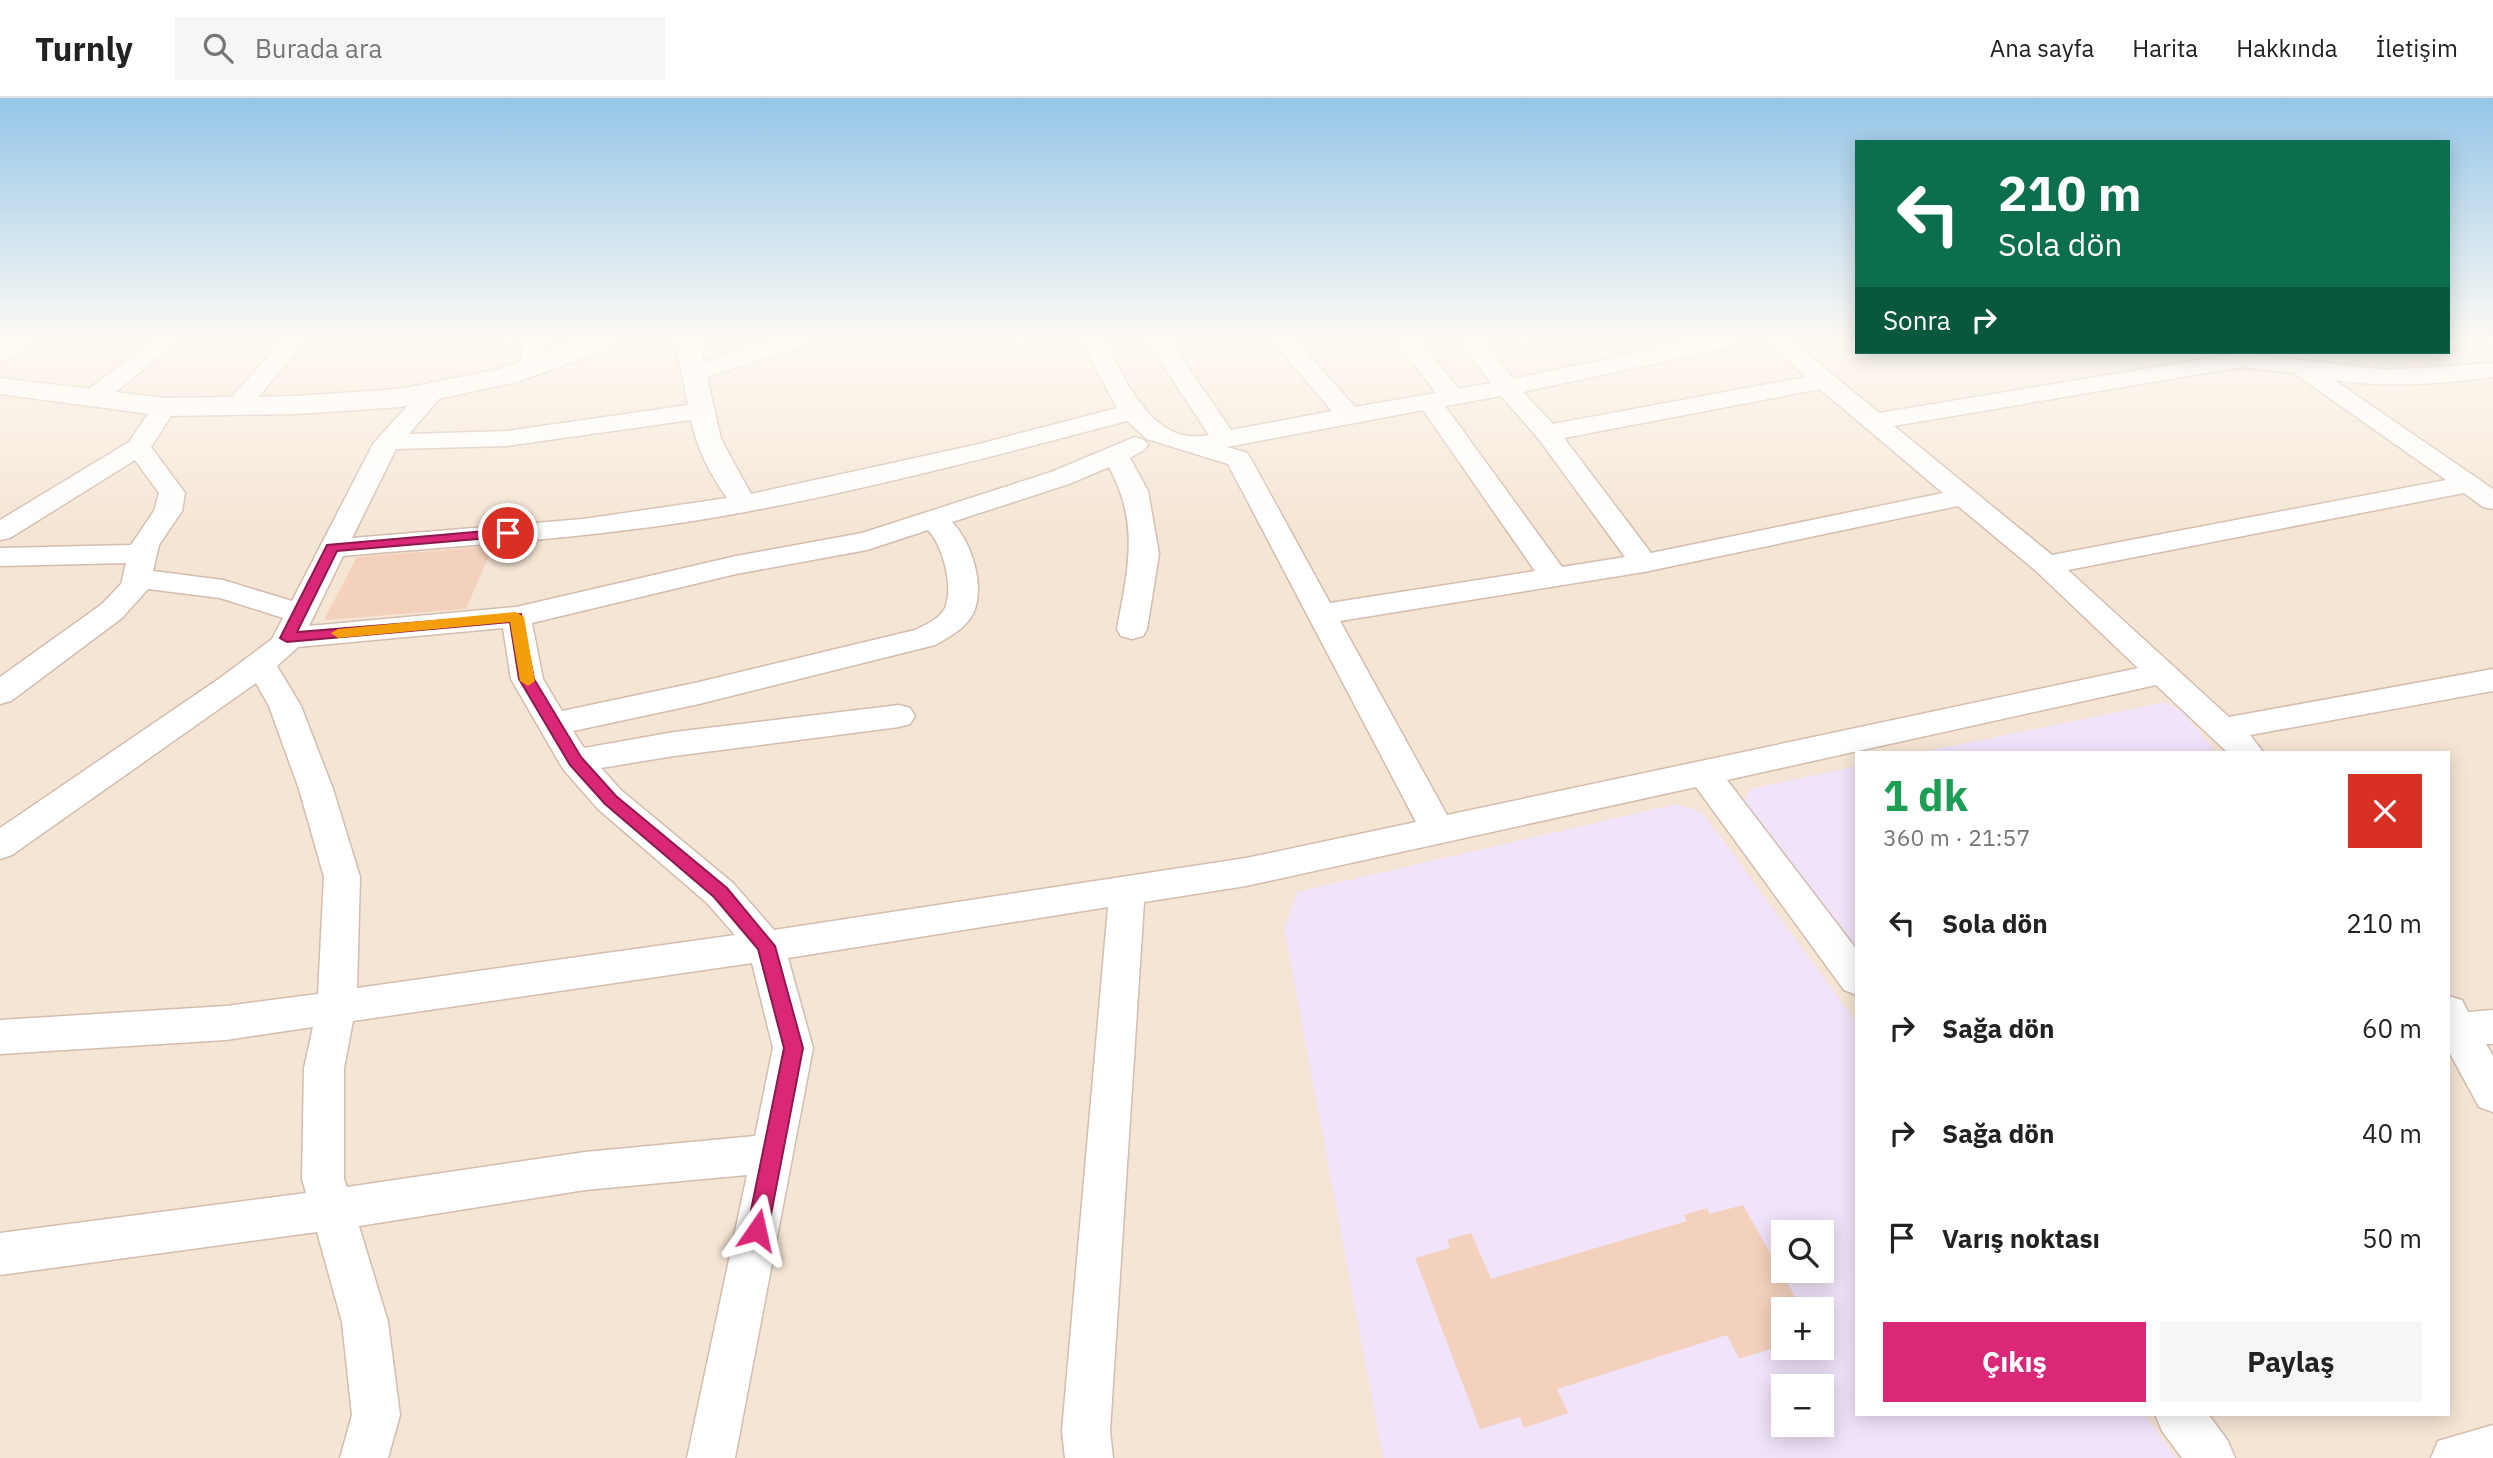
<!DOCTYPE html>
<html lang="tr">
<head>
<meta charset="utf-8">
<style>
	:root { --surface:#fff; --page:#f6f6f6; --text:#222; --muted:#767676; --line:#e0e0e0; --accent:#db2777 }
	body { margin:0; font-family:"IBM Plex Sans",sans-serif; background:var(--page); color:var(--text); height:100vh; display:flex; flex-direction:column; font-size:26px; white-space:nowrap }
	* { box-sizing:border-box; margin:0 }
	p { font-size:23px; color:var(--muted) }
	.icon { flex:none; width:38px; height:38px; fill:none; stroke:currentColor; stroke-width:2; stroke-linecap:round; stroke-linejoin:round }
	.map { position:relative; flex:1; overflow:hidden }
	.sheet { position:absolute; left:1855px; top:653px; width:595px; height:665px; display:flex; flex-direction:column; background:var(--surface); border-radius:0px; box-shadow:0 4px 18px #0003 }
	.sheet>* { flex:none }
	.banner { position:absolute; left:1855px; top:42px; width:595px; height:214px; border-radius:0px; box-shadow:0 4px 18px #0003; background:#0b6e4f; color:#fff; overflow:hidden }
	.tools { position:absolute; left:1771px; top:1122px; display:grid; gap:14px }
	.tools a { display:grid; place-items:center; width:63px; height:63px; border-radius:0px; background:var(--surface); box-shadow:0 4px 18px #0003; font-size:35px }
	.pin { position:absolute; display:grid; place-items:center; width:60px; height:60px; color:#fff; margin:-30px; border:4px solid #fff; border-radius:50%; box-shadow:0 2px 7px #0007 }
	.me { position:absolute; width:77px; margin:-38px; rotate:11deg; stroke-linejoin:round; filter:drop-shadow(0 0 5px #0008) }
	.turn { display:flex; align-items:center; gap:24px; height:147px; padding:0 28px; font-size:32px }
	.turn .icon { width:91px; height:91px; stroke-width:2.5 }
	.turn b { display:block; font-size:49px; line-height:60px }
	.then { display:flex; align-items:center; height:66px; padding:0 28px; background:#0003; gap:14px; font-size:26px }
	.round { display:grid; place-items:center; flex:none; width:74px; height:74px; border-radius:0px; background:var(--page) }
	.summary { display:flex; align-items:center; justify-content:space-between; height:119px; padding:0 28px }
	h1 { font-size:42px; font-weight:800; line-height:52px; color:#1e9e55 }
	.cta { display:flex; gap:14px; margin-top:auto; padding:14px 28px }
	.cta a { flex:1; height:80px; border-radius:0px; background:var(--accent); color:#fff; font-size:28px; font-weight:800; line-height:80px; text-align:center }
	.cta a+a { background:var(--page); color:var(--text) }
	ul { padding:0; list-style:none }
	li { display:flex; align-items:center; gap:21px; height:105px; padding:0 28px }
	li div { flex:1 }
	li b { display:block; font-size:26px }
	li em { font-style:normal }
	header { display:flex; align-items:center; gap:42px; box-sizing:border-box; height:98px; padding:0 35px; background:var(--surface); border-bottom:2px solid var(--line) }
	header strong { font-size:33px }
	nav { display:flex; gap:38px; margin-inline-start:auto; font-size:24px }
	.search { width:490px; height:63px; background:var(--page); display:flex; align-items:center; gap:18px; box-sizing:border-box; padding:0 24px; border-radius:0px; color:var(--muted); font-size:26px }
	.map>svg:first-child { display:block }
	.residential { fill:#f5e5d4; fill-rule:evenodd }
	.education { fill:#f0e3fa; fill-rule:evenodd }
	.building { fill:#f3d1bd }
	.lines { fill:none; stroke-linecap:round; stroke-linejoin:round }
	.street-casing { stroke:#d2bdae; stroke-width:3 }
	.secondary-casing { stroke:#d5bcac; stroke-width:3 }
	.street { fill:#fff; fill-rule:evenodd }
	.secondary { fill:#fff; fill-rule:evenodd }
	.route { fill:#db2777; stroke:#8e194d; stroke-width:2 }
	.slow { fill:#f59e0b }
</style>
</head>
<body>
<header>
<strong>Turnly</strong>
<div class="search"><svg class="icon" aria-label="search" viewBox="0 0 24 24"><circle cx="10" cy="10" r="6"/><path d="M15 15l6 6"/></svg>Burada ara</div>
<nav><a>Ana sayfa</a><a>Harita</a><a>Hakkında</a><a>İletişim</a></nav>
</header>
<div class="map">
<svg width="2493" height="1360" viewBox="0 0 2493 1360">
	<rect width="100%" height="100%" fill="#fdf3e6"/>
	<path class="residential" d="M0,243H1857V254H2448V243H2493V1360H0ZM1857,654H2448V1316H1857ZM1783,1134H1822V1172H1783ZM1783,1211H1822V1250H1783ZM1783,1288H1822V1326H1783Z"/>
	<g class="education">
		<path d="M2166,604L2183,614L2216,654H1922Z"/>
		<path d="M1857,668V850L1743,706L1750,691Z"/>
		<path d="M1677,706L1702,714L1857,925V1316H2144L2176,1360H1383L1284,830L1297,794ZM1783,1134H1822V1172H1783ZM1783,1211H1822V1250H1783ZM1783,1288H1822V1326H1783Z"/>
	</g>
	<g class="building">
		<path d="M493,448L466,511L324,522L357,459Z"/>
		<path d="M1743,1107L1802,1211H1783V1247L1739,1261L1727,1237L1557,1291L1568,1315L1524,1330L1520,1319L1480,1331L1415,1160L1450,1150L1447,1142L1471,1135L1491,1181L1687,1123L1684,1117L1707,1110L1710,1116Z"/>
	</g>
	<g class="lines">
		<g class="street-casing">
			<g id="street">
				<path d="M4,243H32L8,261L0,263V246Z"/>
				<path d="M152,243H179L103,304L94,306L85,304L82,299L85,294Z"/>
				<path d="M282,243H306L246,313L237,315L228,313L225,308L228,303Z"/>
				<path d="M525,243H549L538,275L530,277L522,275L518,270Z"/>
				<path d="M675,243H699L704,264L771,243H807L804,248L707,279L721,341L751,396L979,346L1117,310L1081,243H1104C1127,283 1152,349 1209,337L1147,243H1170L1231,332L1332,313L1272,243H1296L1355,309L1436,295L1396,243H1420L1459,291L1491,285L1460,243H1484L1513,281L1691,243H1737L1734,248L1726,250L1523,294L1553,326L1806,279L1766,243H1792L1879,315L2241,255L2388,272L2493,265V279C2440,286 2387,290 2334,282L2493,391V411L2483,409L2464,395L2068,472L2229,619L2493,571V593L2250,637L2263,654H2227L2156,587L1727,682L1857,852V897L1844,892L1696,689L1246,788L1144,804L1110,1333L1113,1360H1065L1062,1333L1108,809L788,860L813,950L735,1360H687L747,1077L585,1092L359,1128L388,1224L400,1317L388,1360H340L352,1317L342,1224L317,1134L0,1177V1135L306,1095L302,1081L304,970L313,929L226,942L0,956V922L226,908L318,896L324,779L299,691L269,608L256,585L12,757L0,761V730L220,580L272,541L283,520L220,500L148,491L122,520L11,603L0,606V579L102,506L121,486L126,465L0,468V450L131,447L154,413L159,395L135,362L10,440L0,442V422L129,344L156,304L165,302L174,304L177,309L151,349L185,395L182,413L159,447L153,473L223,482L292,503L373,346L424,289L433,287L442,289L445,294L409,336L507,333L688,307ZM2241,269L2294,275L2446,382L2052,457L1894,328ZM1820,291L1943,395L1651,455L1564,340ZM1501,298L1538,340L1625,459L1562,469L1445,308ZM1423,312L1535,473L1330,505L1251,361L1247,355L1227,349ZM691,322C697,351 710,376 727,400L583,421L352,440L396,351L507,348ZM1127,323L1147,341L1228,366L1416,724L1246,760L774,832L733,785L622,693L601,670L674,658L899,629L910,626L915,618L910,610L899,607L674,634L584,650L573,633L699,606L935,547C949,539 969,529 975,511C984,483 971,444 952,424L1069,386L1109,369C1140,426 1128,470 1117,531L1121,538L1132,541L1143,538L1147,531L1159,456L1148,393L1130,360L1144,352L1148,347L1144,342L1135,339L1051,374L862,435L736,458L516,509L309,528L343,458C477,446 613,439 745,414C873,390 1001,356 1127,323ZM1958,408L2036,473L2138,570L1447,717L1340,523L1644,474ZM928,432C943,448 954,489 945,510C940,521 925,527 915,532L699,584L562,613L543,581L532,525L736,476L867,452ZM503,530L511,581L563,671L598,711L707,805L735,837L357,890L360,779L333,691L301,608L277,568L298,549ZM752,865L773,950L755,1038L585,1054L347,1089L344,1081V970L353,923Z"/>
				<path d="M2448,898L2462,902L2468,914L2493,912V946H2486L2493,958V1014L2479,1009L2448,952Z"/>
				<path d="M2155,1316H2208L2228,1343L2235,1360H2182L2162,1333Z"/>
				<path d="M2493,1327V1360H2431L2438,1343Z"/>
			</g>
		</g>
		<g class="secondary-casing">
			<path id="secondary" d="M577,243H617L614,249L517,284L400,309L295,316L165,318L0,296V280L165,300L295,298L400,291L500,271Z"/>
		</g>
		<use href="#street" class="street"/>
		<use href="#secondary" class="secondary"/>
	</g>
	<linearGradient id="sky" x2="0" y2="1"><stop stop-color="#95c6e8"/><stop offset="0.56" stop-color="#fefaf4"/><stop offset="1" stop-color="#fefaf4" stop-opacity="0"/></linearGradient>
	<rect width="2493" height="434" fill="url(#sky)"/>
	<path class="route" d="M508,431L514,435L513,438L337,453L297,534L521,516L534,581L581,659L616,698L727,790L775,848L803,950L768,1132L765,1139L757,1142L750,1139L747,1132L784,950L758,851L714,799L605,706L570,667L519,581L510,524L287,544L280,540L327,447Z"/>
	<path class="slow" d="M516,514L524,519L535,583L528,588L520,583L510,524L338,540L331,535L338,531Z"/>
</svg>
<div class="tools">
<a><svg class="icon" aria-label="search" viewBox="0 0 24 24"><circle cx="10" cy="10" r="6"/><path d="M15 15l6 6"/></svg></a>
<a>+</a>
<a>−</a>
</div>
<div class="pin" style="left:508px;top:435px;background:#d93025"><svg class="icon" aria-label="arrive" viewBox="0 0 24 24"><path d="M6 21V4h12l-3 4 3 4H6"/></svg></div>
<svg class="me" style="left:757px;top:1132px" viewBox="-20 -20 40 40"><path d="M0-17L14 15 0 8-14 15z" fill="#db2777" stroke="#fff" stroke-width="4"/></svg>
<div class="banner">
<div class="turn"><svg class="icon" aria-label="left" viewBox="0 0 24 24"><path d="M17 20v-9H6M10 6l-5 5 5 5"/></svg><div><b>210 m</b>Sola dön</div></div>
<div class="then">Sonra<svg class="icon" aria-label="right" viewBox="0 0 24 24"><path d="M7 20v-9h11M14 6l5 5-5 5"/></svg></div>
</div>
<section class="sheet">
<div class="summary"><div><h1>1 dk</h1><p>360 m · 21:57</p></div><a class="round" style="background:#d93025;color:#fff"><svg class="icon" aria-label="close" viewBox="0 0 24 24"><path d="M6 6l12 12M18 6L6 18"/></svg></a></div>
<ul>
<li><svg class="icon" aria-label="left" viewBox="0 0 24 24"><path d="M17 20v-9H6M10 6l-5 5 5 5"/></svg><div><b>Sola dön</b></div><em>210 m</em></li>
<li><svg class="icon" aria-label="right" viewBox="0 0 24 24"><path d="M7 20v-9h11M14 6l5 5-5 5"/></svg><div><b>Sağa dön</b></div><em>60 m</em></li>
<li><svg class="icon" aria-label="right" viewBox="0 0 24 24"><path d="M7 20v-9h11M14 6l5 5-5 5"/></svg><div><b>Sağa dön</b></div><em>40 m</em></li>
<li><svg class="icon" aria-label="arrive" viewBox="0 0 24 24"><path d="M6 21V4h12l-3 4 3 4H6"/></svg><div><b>Varış noktası</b></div><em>50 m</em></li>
</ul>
<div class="cta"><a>Çıkış</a><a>Paylaş</a></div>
</section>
</div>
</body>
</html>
